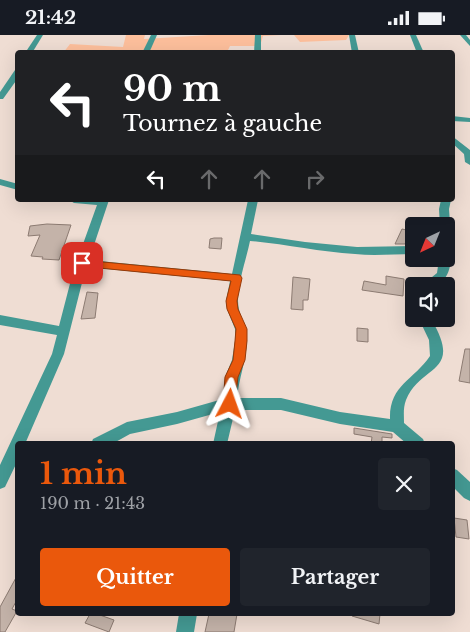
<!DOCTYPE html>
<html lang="fr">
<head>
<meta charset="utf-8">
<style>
	:root { --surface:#171b24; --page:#20242c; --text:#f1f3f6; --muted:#9ea1a6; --accent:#ea580c }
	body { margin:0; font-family:"Libre Baskerville",serif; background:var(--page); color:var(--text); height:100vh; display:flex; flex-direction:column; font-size:19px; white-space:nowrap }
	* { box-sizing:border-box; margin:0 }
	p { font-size:16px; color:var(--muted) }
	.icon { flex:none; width:28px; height:28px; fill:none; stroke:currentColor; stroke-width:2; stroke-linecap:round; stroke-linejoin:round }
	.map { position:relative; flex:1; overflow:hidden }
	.side { position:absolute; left:15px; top:406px; width:440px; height:175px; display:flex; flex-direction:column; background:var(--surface); border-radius:5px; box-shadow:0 5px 20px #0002 }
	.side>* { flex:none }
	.guide { position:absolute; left:15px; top:15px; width:440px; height:152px; border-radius:5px; box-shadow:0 5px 20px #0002; background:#202124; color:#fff; overflow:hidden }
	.needle { width:32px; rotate:223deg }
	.fabs { position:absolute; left:405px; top:182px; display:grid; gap:10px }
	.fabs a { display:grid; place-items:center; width:50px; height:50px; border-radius:5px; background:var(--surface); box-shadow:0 5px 20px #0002; font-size:25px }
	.pin { position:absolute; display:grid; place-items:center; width:42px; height:42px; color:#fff; margin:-21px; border-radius:10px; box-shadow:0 2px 8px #0006 }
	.me { position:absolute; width:55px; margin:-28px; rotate:4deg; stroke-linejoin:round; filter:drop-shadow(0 0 4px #0008) }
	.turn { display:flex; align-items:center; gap:18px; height:105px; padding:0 25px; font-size:22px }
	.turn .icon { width:65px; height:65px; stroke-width:2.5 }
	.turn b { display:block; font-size:35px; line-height:42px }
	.lanes { display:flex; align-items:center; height:48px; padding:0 25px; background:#0003; justify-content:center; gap:25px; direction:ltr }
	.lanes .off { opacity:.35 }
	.round { display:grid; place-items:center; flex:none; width:52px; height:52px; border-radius:5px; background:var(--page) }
	.overview { display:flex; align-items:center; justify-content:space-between; height:85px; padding:0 25px }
	h1 { font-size:30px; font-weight:700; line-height:38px; color:var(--accent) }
	.primary-button { display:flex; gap:10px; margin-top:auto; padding:10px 25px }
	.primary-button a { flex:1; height:58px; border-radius:5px; background:var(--accent); color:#fff; font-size:20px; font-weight:700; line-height:58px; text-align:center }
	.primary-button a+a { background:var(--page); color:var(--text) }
	.status { display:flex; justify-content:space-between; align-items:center; height:35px; padding:0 25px; background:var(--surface); direction:ltr }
	.status svg { height:14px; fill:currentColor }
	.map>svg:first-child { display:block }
	.green { fill:#fdbf9c }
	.building { fill:#c4b3a9; stroke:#8c7b72 }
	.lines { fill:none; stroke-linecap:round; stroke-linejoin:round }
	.minor { fill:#449993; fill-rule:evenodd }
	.route { fill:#ea580c; stroke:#983908 }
</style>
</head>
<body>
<div class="status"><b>21:42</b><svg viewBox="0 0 49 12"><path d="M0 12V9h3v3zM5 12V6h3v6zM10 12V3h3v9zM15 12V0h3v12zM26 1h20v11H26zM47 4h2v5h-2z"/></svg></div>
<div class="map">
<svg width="470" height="597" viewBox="0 0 470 597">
	<rect width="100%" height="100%" fill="#efddd3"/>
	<g class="green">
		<path d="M126,0H145L144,4L209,0H281L263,1L260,11H230L227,17L63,18L70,9L123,12Z"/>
		<path d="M294,0H349L346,5L300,7Z"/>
	</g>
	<g class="building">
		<path d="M47,189L71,190L59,225L42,224L43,222L31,221L40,200L28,201L30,191Z"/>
		<path d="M402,194L411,196L405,209H395Z"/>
		<path d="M214,203H222L221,214L209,213L210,204Z"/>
		<path d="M386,241L404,244L403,261L362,255L364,246L386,250Z"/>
		<path d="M293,242L310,244L308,265H303V275L291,274Z"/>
		<path d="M87,257L98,258L95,283L81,284Z"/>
		<path d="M357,293L368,294V307L357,306Z"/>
		<path d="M465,314H470V348L459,346Z"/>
		<path d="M354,393L392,399V403L382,402V409H371L372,402L354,399Z"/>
		<path d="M454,483L467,485L469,504L456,502Z"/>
		<path d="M18,539V563L12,574L17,576L5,597H0V572Z"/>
		<path d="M90,579H97L114,585L109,597L85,588Z"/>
		<path d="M209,579H237L234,597H205Z"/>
		<path d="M353,579H380L379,589L352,581Z"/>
	</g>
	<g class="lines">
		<g class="minor">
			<path d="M37,0H43L32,18H25Z"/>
			<path d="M151,0H157L149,18H142Z"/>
			<path d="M255,0H261V18H254Z"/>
			<path d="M349,0H355L359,18H352Z"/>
			<path d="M410,0H416L424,18H417Z"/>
			<path d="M460,0H466L470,5V11Z"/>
			<path d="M15,35H18V43L3,64H0V57Z"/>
			<path d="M452,81L470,83V87L452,86Z"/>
			<path d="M452,101L470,115V130L465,127L464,119L452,108Z"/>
			<path d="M0,144L18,149V155L0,150Z"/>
			<path d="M69,165H109L89,225L232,239L248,165H258L251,199L305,207L357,212L414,211V219C394,219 374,221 355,219C319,217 285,209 250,206C246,225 238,247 238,266C238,281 248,292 247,307C246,326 239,343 237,363H281L340,377L390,384C389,350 414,345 430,321L429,305L419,284H431C464,339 421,329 406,365C403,373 404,380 404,388L423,404L425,409H407L393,397L340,389L281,375H235L227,409H213L220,377L177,389L130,399L112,409H91L93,404L127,387L177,377L223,364L225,342L232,325L235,306V294L227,274L226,266L230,246L86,232L64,319L25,409H18V425L5,452L0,454V430L52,319L57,300L0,290V280L59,291L73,237L97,170L74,168Z"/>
			<path d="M441,165H451L449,174L451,201L446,204V191H440L439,174Z"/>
			<path d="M446,221L451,224C449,245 441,251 421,251L437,238L439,224H446Z"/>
			<path d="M452,433L457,435L470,447V466L464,463L452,451Z"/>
			<path d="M179,579H197L194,597H176Z"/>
		</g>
	</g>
	<path class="route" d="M82,225L240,240L242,243L237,266L238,274L247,294V306L245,325L238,342L234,373L230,374L225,373L223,369L225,342L233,325L235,306L236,294L227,274L226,266L231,246L79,231L77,228Z"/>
</svg>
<div class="fabs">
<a><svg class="needle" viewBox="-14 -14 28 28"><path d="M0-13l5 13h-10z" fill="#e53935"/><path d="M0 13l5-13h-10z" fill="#9ea1a6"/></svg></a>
<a><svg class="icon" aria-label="sound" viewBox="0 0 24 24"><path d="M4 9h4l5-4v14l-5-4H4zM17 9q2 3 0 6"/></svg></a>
</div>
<div class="pin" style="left:82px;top:228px;background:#d93025"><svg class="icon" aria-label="arrive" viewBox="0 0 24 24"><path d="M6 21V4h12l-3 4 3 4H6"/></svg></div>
<svg class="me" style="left:230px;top:369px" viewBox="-20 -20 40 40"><path d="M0-17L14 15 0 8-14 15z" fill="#ea580c" stroke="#fff" stroke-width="4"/></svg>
<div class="guide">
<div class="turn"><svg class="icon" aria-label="left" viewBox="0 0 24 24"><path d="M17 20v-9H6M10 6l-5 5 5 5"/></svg><div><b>90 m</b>Tournez à gauche</div></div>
<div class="lanes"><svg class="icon" aria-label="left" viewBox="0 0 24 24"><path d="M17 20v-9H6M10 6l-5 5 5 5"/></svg><svg class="icon off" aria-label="ahead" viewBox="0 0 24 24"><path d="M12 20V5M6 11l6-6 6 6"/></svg><svg class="icon off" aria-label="ahead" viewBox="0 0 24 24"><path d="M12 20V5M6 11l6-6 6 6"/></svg><svg class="icon off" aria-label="right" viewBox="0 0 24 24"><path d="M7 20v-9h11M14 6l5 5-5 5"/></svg></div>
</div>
<section class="side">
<div class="overview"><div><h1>1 min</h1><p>190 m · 21:43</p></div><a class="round"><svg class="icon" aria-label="close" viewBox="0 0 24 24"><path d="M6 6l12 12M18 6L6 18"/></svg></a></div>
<div class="primary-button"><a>Quitter</a><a>Partager</a></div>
</section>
</div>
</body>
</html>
